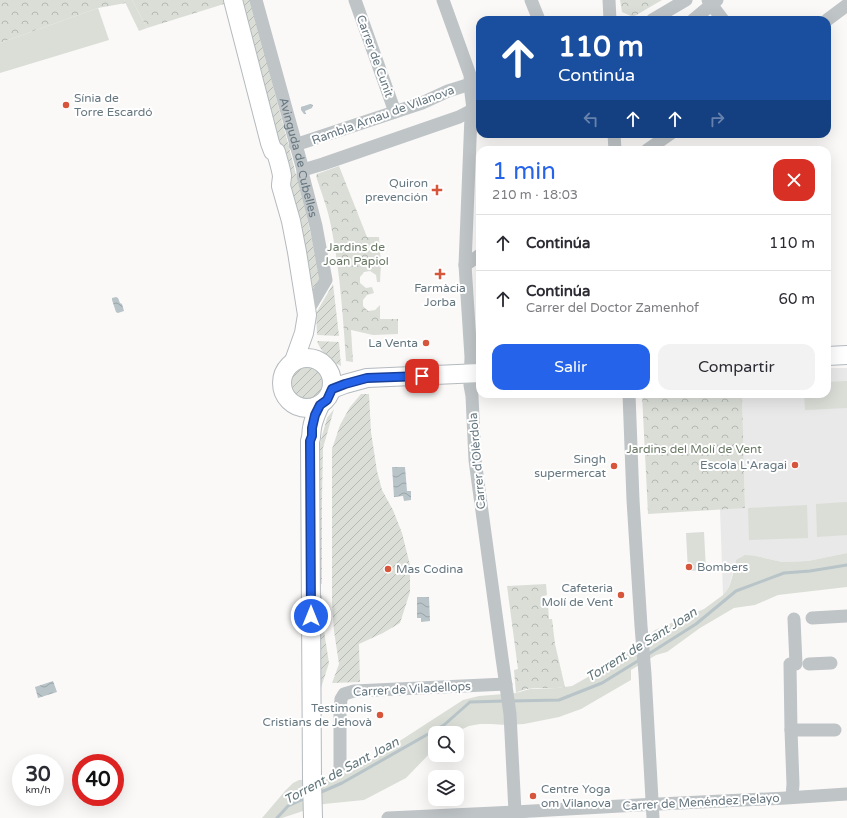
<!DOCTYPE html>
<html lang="es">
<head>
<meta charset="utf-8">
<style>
	:root { --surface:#fff; --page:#f2f2f3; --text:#2b2b33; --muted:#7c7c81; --line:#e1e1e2; --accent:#2563eb }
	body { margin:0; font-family:"Varela Round",sans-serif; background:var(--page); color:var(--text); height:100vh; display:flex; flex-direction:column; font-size:15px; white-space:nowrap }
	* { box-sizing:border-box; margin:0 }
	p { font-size:13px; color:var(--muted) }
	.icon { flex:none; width:22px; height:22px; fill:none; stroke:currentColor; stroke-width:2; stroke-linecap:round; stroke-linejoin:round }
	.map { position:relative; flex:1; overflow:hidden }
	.details { position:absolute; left:476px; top:146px; width:355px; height:252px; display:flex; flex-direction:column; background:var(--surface); border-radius:12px; box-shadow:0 4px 16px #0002 }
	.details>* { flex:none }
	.top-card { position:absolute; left:476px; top:16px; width:355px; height:122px; border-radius:12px; box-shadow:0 4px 16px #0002; background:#1a4fa0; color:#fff; overflow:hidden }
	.controls { position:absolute; left:428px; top:726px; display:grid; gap:8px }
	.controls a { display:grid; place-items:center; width:36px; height:36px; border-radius:8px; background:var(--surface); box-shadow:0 4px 16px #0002; font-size:20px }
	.speed { position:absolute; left:12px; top:754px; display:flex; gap:8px; font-size:20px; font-weight:700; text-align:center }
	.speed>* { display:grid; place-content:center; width:52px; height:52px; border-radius:50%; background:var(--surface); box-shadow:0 4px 16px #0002; line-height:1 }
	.speed small { font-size:10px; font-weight:400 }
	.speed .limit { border:6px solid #d22; background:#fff; color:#111 }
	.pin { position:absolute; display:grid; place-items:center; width:34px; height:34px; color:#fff; margin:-17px; border-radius:8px; box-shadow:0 2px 6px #0006 }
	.me { position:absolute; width:44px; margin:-22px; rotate:0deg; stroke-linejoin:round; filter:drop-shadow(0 0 3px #0008) }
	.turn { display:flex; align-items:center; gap:14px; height:84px; padding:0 16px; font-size:18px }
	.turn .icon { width:52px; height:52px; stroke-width:2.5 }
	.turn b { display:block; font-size:28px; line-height:34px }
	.lanes { display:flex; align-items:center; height:38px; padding:0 16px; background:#0003; justify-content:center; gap:20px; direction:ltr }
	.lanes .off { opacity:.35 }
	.round { display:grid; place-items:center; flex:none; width:42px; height:42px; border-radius:12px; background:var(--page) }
	.summary { display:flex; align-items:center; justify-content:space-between; height:68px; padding:0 16px }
	h1 { font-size:24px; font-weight:600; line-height:30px; color:var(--accent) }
	.button { display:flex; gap:8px; margin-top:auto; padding:8px 16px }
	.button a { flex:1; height:46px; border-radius:12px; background:var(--accent); color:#fff; font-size:16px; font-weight:600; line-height:46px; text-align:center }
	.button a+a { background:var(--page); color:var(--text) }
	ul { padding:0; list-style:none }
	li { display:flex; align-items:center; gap:12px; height:56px; padding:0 16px; border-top:1px solid var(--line) }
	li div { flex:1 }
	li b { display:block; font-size:15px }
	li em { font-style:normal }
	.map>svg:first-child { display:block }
	.built { fill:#e8e9e8 }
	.grass { fill:#daded7 }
	.forest { fill:url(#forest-crowns) }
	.garden { fill:url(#garden-furrows) }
	.water { fill:url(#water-waves) }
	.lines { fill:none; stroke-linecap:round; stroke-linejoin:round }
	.stream { stroke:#b8c4c8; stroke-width:3 }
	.secondary-casing { stroke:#b4babe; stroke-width:20 }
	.street { stroke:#bfc4c7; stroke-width:13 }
	.secondary { stroke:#fff; stroke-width:18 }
	.route-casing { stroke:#184099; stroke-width:10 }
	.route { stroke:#2563eb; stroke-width:7 }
	.poi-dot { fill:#d7553a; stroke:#fff; stroke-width:1.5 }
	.labels { text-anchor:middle; stroke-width:4; stroke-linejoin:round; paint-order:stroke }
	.street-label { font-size:12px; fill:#667780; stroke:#fff }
	.poi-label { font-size:12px; fill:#667780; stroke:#fff; text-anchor:end }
	.park-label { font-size:12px; fill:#6a7965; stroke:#fff }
	.water-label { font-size:13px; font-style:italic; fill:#61757a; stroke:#fff }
</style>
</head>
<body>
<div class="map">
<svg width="847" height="818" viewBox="0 0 847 818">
	<defs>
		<pattern id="forest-crowns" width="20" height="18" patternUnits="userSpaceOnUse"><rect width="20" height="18" fill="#daded7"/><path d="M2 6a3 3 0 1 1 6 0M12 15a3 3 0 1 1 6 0" fill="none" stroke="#b5b9b4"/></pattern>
		<pattern id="garden-furrows" width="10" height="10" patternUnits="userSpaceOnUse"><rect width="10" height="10" fill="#daded7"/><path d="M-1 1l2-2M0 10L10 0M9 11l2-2" fill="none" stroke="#b5b9b4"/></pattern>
		<pattern id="water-waves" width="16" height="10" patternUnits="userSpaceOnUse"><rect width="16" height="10" fill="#b8c4c8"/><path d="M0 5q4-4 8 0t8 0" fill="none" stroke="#99a4a8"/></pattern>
	</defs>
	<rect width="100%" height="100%" fill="#faf9f8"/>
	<path class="built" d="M827,368H847V553L808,561L782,562L756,556L736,560L730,583L726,593L723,595L720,509L745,507L742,394H827Z"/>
	<g class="grass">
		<path d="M124,0H132L147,28L139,31Z"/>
		<path d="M98,8L109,40L0,73V43Z"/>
		<path d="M847,381V408L805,410L804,394H827V382Z"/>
		<path d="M847,502V535L817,537L816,504Z"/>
		<path d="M807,505L808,538L749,540L748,508Z"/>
		<path d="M704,532L706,570L688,571L686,533Z"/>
		<path d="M847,553V587L778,595L755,605L734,608L700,628L667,652L656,655L631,670V680L581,709L559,717L524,724L507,725L490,724H480L469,726L454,733H435V748L406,778L364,800L324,804L282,818H262L285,791L293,783L299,780L330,779L364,764L463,700L479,696L516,693L530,689L557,688L572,686L595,673L628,652L655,630L704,609L723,595C732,587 733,571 736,560L745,555L756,556L782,562L808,561Z"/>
	</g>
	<g class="forest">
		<path d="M0,0H124L126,3L98,8L0,43Z"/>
		<path d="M132,0H223L224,4L147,28Z"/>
		<path d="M620,0H662L633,17L622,12Z"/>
		<path d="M339,166L367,237H379L381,263L380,282H377L376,275L370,271L364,272L360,277V283L366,288L372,287L374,293L367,295L363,300V306L368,311L375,310L380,305V319H398V334L373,335L351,330L353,362L346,361C343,316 340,271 331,226C328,209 321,192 316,176L317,174Z"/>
		<path d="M642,394H742L745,508L648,514Z"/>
		<path d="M546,584L547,595L544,596V605H548L549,619H552L555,644L565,687C549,690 531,685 516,693L514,670L518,669L507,586Z"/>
	</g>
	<g class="garden">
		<path d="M240,0H251L307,217L321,281L317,287L313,289L289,185L271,111Z"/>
		<path d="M333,284L339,336L317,335L316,313Z"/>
		<path d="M317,341L339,342L341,366C331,361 321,353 317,341Z"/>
		<circle cx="308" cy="383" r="19"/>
		<path d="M361,394H369L371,432L377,471L382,490L393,510L402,533L410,565V592L400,623L383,633L359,644L360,682L332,683L339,664L334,631L332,604V449L340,425L350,407Z"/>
		<path d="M334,409L323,448L322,500V584L319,583L318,475L320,443L327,418Z"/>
		<path d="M322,595L324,631L329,663L321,688L319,597Z"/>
	</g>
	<g class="water">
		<path d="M310,104L313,105L312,108L305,111L306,114H304L301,110V107Z"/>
		<path d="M116,297L118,298L120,303L122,304L124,311L118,313L116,312L112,300V298Z"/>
		<path d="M392,467H405L407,491H411V500L404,501L403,496L394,497Z"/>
		<path d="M417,597H429L430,621L421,622V618H417Z"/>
		<path d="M53,681L57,692L38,698L35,687Z"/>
	</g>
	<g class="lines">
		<g class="stream">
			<path d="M647,655L696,624L736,591L784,573L810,571L847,565"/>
			<path d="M511,701L559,700L602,683L641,659"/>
			<path d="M319,793L342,783L444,725L470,702L505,701"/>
			<path d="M277,818L288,806L306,798"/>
		</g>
		<g class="secondary-casing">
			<g id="secondary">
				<path d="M233,0L270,143L273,151L276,152C278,160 281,168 282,176C282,179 281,182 281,186L291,221L297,252L307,315L304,333L294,361"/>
				<path d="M827,356L847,355"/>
				<circle cx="307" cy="383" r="25"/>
				<path d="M332,389L345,384L367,378L480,373"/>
				<path d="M313,818L312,780L310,441C312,436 311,433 312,428C313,420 317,412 320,405"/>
			</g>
		</g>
		<g class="street">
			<path id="s1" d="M256,0L303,170V176L316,226L326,280L307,312"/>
			<path d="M355,0L395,112"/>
			<path d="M443,0L470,75L471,93L473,109L471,116L465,265L471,357L470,385L472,396L475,460L502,658L510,714L515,812L518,818"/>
			<path d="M531,0L539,20"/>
			<path d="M609,0L610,20"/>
			<path d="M708,0L723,20"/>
			<path d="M652,20L686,0"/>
			<path d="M693,20L717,0"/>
			<path d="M827,20L847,5"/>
			<path d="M614,134L615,150"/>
			<path d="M295,145L422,103L448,91L480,81"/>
			<path d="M647,150L670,134"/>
			<path d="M303,170L323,164L459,117L478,107"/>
			<path d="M465,265L480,255"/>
			<path d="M629,394L633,500L641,626L645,674L653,818"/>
			<path d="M812,618L847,616"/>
			<path d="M809,664L831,663"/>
			<path d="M791,730H835"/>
			<path d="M340,766V710L341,699L344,694L354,691L506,684"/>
			<path d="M792,797L793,784L791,730L790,664H796L794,619"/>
			<path d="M388,818L515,812L638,805L786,798L847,794"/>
		</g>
		<use href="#secondary" class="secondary"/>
	</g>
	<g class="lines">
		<g class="route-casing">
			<path id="route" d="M311,616L310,441L312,436V428L315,415L320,405L327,400L332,389L345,384L367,378L422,376"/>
		</g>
		<use href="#route" class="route"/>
	</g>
	<g class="poi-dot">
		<circle cx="66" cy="105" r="4"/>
		<path d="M435 184h4v4h4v4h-4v4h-4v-4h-4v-4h4z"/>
		<path d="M438 268h4v4h4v4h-4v4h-4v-4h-4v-4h4z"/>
		<circle cx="426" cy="343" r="4"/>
		<circle cx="795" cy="465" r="4"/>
		<circle cx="614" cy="466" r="4"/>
		<circle cx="689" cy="567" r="4"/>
		<circle cx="388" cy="569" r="4"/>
		<circle cx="621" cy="595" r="4"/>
		<circle cx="380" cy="715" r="4"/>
		<circle cx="533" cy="796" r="4"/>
	</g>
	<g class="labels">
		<g class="street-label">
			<text transform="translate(375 56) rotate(70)" y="4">Carrer de Cunit</text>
			<text transform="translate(383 115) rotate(-20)" y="4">Rambla Arnau de Vilanova</text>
			<text dy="4" stroke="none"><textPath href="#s1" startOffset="163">Avinguda de Cubelles</textPath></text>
			<text transform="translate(477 461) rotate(-95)" y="4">Carrer d'Olèrdola</text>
			<text transform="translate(412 689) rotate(-3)" y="4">Carrer de Viladellops</text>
			<text transform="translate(701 802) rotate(-3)" y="4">Carrer de Menéndez Pelayo</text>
		</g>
		<g class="poi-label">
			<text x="74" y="102" text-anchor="start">Sínia de<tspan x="74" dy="14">Torre Escardó</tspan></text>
			<text x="428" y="187">Quiron<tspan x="428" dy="14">prevención</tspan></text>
			<text x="440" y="292" text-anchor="middle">Farmàcia<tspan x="440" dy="14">Jorba</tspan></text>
			<text x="418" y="347">La Venta</text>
			<text x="606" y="463">Singh<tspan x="606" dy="14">supermercat</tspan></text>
			<text x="787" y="469">Escola L'Aragai</text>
			<text x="697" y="571" text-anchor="start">Bombers</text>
			<text x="396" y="573" text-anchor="start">Mas Codina</text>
			<text x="613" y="592">Cafeteria<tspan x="613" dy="14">Molí de Vent</tspan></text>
			<text x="372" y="712">Testimonis<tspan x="372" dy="14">Cristians de Jehovà</tspan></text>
			<text x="541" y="793" text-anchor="start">Centre Yoga<tspan x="541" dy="14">om Vilanova</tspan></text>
		</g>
		<g class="park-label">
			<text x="356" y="251">Jardins de<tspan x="356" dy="14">Joan Papiol</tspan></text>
			<text x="694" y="453">Jardins del Molí de Vent</text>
		</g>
		<g class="water-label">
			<text transform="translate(641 644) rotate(-32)" y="5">Torrent de Sant Joan</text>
			<text transform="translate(341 770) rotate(-28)" y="5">Torrent de Sant Joan</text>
		</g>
	</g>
</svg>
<div class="controls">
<a><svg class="icon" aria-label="search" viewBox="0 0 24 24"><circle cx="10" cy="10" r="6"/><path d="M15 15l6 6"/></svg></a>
<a><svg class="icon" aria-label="layers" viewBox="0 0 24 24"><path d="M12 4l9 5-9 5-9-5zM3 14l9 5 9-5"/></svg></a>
</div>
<div class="speed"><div>30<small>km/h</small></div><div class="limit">40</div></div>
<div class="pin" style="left:422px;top:376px;background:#d93025"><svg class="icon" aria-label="arrive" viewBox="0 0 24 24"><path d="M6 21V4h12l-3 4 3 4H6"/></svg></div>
<svg class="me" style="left:311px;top:616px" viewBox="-20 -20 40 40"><circle r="17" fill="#2563eb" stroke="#fff" stroke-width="3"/><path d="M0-11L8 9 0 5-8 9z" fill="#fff"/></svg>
<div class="top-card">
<div class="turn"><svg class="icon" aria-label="ahead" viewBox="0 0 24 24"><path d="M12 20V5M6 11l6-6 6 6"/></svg><div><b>110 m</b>Continúa</div></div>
<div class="lanes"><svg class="icon off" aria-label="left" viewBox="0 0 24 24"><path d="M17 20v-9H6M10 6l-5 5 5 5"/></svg><svg class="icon" aria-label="ahead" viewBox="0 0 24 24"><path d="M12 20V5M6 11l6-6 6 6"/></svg><svg class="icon" aria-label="ahead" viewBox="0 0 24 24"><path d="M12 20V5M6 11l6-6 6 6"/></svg><svg class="icon off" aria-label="right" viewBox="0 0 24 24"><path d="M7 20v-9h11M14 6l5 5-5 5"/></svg></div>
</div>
<section class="details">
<div class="summary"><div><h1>1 min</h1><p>210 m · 18:03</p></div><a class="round" style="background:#d93025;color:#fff"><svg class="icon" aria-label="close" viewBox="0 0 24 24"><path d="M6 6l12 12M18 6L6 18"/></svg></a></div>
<ul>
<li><svg class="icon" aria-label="ahead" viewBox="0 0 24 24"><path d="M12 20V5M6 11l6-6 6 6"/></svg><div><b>Continúa</b></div><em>110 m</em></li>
<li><svg class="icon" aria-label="ahead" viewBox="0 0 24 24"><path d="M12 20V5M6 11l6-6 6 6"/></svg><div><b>Continúa</b><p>Carrer del Doctor Zamenhof</p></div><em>60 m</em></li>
</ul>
<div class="button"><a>Salir</a><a>Compartir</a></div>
</section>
</div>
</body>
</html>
